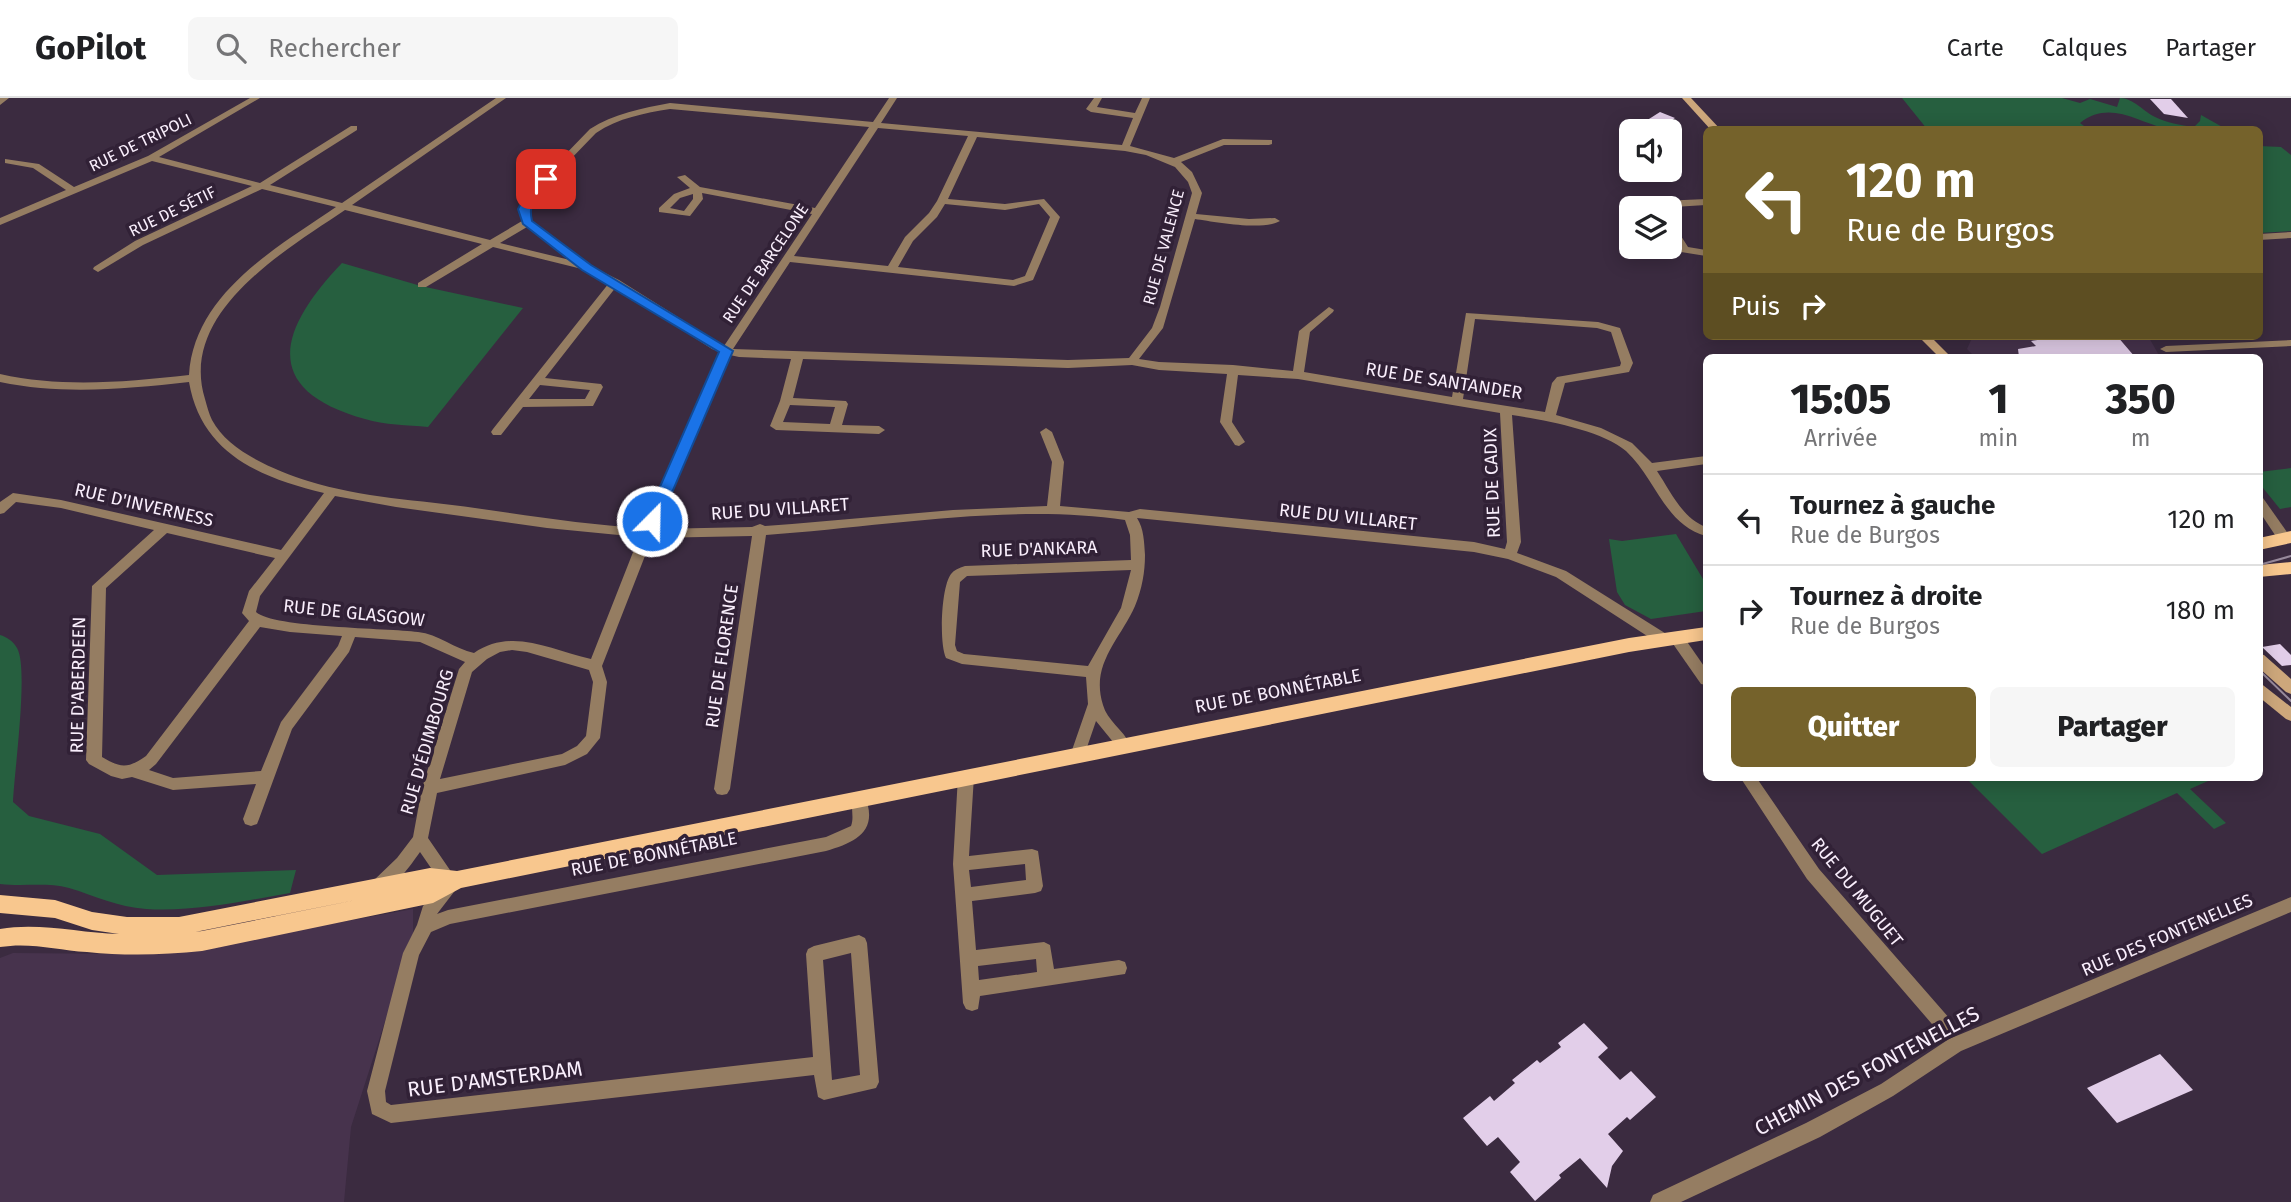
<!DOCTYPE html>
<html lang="fr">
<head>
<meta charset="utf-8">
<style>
	:root { --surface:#fff; --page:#f6f6f6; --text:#202124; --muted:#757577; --line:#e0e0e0; --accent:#75622b }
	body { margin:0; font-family:"Fira Sans",sans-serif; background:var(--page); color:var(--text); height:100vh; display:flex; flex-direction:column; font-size:26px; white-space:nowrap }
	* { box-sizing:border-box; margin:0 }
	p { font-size:23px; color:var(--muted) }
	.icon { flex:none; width:38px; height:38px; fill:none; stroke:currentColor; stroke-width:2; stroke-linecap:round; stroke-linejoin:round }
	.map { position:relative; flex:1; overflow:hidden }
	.details { position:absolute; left:1703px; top:256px; width:560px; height:427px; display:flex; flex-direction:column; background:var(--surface); border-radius:10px; box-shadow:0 4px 18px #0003 }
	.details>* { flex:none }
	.top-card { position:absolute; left:1703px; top:28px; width:560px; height:214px; border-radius:10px; box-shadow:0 4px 18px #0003; background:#75622b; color:#fff; overflow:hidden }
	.fabs { position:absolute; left:1619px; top:21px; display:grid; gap:14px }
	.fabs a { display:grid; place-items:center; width:63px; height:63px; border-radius:10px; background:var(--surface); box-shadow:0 4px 18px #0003; font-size:35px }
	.pin { position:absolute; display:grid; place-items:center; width:60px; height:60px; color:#fff; margin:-30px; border-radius:14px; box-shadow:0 4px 10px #0006 }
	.me { position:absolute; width:77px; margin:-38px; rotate:23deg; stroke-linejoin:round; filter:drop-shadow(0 0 5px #0008) }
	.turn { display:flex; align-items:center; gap:24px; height:147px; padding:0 28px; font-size:32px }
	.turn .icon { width:91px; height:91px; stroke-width:2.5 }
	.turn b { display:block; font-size:49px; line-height:60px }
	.then { display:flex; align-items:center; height:66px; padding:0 28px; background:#0003; gap:14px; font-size:26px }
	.eta { display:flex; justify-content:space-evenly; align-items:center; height:119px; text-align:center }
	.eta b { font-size:42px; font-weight:800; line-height:49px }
	.primary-button { display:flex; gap:14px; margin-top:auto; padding:14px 28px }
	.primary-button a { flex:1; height:80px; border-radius:10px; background:var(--accent); color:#fff; font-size:28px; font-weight:800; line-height:80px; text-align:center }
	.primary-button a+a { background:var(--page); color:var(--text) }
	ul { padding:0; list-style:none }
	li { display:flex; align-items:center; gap:21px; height:91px; padding:0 28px; border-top:2px solid var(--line) }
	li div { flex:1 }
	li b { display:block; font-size:26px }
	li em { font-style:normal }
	header { display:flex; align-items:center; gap:42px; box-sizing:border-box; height:98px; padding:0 35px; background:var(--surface); border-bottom:2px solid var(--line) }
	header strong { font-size:33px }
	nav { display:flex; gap:38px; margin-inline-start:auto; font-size:24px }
	.search { width:490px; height:63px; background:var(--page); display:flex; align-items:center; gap:18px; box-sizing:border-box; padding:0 24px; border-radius:10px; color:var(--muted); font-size:26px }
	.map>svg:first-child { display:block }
	.built { fill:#47334d }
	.green { fill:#265f3f }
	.building { fill:#e2cee9 }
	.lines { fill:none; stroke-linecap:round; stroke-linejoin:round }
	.street { fill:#957d62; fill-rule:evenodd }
	.secondary { fill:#cda77b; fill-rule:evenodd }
	.primary { fill:#f8c78e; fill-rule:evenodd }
	.tram { stroke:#988a9c; stroke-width:2 }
	.route { fill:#1a73e8; stroke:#114b97; stroke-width:2 }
	.labels { text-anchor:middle; stroke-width:7; stroke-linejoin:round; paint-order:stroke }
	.far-street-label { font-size:16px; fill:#f9eefc; stroke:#312136 }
	.street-label { font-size:18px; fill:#f9eefc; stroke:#312136 }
	.near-street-label { font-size:21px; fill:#f9eefc; stroke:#312136 }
</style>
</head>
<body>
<header>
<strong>GoPilot</strong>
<div class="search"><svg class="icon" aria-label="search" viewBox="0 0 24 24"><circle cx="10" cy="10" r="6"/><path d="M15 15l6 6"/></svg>Rechercher</div>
<nav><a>Carte</a><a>Calques</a><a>Partager</a></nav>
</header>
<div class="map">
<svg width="2291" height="1104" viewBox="0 0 2291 1104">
	<rect width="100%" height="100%" fill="#3b2b40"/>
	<g class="built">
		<path d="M1973,238H2148L2160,259H1975L1967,251Z"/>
		<path d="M413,811V836L351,1029L344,1104H0V860L13,855L123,856L186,852Z"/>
	</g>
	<g class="green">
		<path d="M1902,0H2062L2080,5L2090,1L2117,9L2120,0C2133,0 2143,13 2155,19C2167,25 2180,27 2194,29L2200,23L2201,17L2226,31C2208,32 2183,36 2166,31C2136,23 2109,2 2080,25L2088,31H1927Z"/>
		<path d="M2259,48L2281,49L2291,57V133L2259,135Z"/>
		<path d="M342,165L421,188L523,210L428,329C408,327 384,327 365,321C258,291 280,230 342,165Z"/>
		<path d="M2291,370V409L2280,411L2259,385V374Z"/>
		<path d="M1676,436L1706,486V513L1651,521L1625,507L1617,494L1609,441L1622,443Z"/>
		<path d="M0,537C7,539 13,543 17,550C29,570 14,675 13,704L29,718L100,736L157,777L296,772L290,795C243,803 195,814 146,811C117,809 96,798 69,790C46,784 23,789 0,786Z"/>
		<path d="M1965,679H2217L2190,691L2226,725L2214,731L2177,695L2042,756Z"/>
	</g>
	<g class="building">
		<path d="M2150,1H2171L2188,20L2164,16Z"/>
		<path d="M1660,14L1675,20L1655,33H1630Z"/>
		<path d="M2067,238H2117L2135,259H2019L2018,251L2036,248L2031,243Z"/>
		<path d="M2280,546L2291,557V567L2282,568L2262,549Z"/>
		<path d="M1584,925L1608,950L1598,959L1620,982L1631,973L1656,999L1630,1022L1627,1019L1608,1036L1623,1053L1612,1068L1607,1090L1580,1060L1559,1077L1561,1080L1535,1103L1510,1074L1520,1064L1498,1039L1487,1048L1463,1020L1490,998L1494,1003L1515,985L1512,982L1537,962L1540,965L1561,949L1558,945Z"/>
		<path d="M2160,956L2193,992L2117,1025L2087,990Z"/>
	</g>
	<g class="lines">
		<g class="street">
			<path d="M0,0H9L0,7Z"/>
			<path d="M250,0H260L159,59L260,85L351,28H357V32L270,87L342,105L496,0H506L352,107L490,142L522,123L519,111L527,96L590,31C613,16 643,10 670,5L873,24L889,0H897L881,25L1122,47L1133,20L1091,14L1086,11L1094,0H1102L1097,9L1135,15L1142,0H1150L1130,48L1174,60L1223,41L1272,42V46L1269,47H1224L1181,64L1192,74L1202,95L1196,116L1249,121L1275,120L1280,123C1263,133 1215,124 1195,121L1163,230L1139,261L1159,264L1233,267L1293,273L1299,233L1329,209L1334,212L1333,214L1310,234L1304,274L1452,299L1466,215L1598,224L1620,230L1633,265L1629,274L1565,285L1556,317L1601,330L1632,345L1652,365L1706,358V366L1657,373C1671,394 1682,420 1706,429V438C1665,427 1656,381 1626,353C1602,332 1544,322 1512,317L1521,444L1517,455L1566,473L1668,537L1670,541L1668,545H1658L1556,479L1508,461L1474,454L1137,420C1144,431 1144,444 1145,457C1145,474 1142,491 1135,508C1120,542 1090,566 1103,607C1107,622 1123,632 1130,646L1128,650L1123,652L1118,650L1096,623L1085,655L1083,659L1078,661L1073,659L1071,655L1088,606L1086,579L962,566L946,560C939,546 941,489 951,476C954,472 959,470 965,468L1131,462L1130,437L1125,422C1012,405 880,429 766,437L730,691L727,696L722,697L717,696L714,691L752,438L652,440L602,568L607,584L600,640L587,656L565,667L437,695L428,740L452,775L454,780L452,784L457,790L437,816L448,812L826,739L851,728C855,718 849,706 854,696L859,695L864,696C880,733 856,744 826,753L450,826L431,834L419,857L385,993L386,1004L391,1007L813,959L806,856L808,851L814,848L859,837L865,840L867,845L879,984L876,990L824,1002L818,999L814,977L391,1025L372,1016L367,993L403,855L417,827L423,808L442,786L420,754C410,768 395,790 378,796L372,794L370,789L372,784L397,760L413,739L422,690L459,571L465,564L420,544L355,539L349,554L292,631L259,721L257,726L251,728L245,726L243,721L256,686L173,692L132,679L122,681L111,678L89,666L86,662L92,488L154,432L61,410L16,404L4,415L0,416V404L13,395L61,402L281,452L324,395C260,380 201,355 189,284C125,291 63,297 0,284V276C63,290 125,284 189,277C194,196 276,150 336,109L262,91L143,147L98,174L93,171L94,169L135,143L252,88L152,63L0,127V120L66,92L33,70L5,65V61L39,66L74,89L148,58ZM670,11L869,29L815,110L700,89L685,77L677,79L690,90L674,96L659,110V114L690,118L703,101L702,95L812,116L724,248L619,182L591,168L532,123L529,111L534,99L596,35C618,20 645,15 670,11ZM878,30L968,38L937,103L929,115L905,139L888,168L794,158ZM977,39L1125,53L1146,57L1175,69L1188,84L1192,95L1160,209L1152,230L1129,260L1068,262L733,251L790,164L1014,188L1033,182L1060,119L1044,101L1005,106L948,101ZM693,96V101L684,113L670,110L680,100ZM945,106L1005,112L1039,106L1050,119L1025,178L1013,182L898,169L913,143L937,119ZM345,112L482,146L418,185V189H426L493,149L582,171L609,185L493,331L491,334L493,337H501L523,309L593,308L603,289L601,286L545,280L616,189L712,251L720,254L643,430C587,427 531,418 475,410C420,402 362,400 308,383C275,372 229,354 212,322C209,316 207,308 205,301C178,214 286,152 345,112ZM527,129L570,162L500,145ZM1475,221L1597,230L1611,234L1621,265L1620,268L1557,279L1552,285L1545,314L1463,301ZM730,257L739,259L791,261L780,303L770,328L776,332L879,336L885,332L879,328L842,327L848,306L846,303L793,300L803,261L1068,270L1132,267L1159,272L1227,276L1220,324L1235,347L1239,348L1245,344L1232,324L1238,277L1298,281L1500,315L1507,444L1505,451L1474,444L1140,411L1129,414L1060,408L1064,364L1052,334L1046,330L1040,334L1052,364L1047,408L953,412L792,426L765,428L760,426L752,429L656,431ZM540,287L590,292L585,301H529ZM790,307L835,309L830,326L783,324ZM335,398L396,409L547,430L639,439L591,561C551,552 512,529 474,555C455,551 438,536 418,534C388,530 273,530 256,514L260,498ZM167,435L275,460L249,493L242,515L249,523L146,658C127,671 121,670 102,659L106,490ZM1131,472L1121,510L1088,568L964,556L957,553L955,547L960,484L967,478ZM260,529L290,534L342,538L338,548L281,624L261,673L173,680L149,672L156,666ZM512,552L527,554L589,572L593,584L586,638L577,648L562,656L440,681L472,574L487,561L500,554ZM851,855L860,977L832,982L823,862Z"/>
			<path d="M1706,101V107L1657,110L1659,104L1662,103Z"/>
			<path d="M1670,126L1674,127L1688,149L1706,152V158L1681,154L1670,136Z"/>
			<path d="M2291,134V140L2259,142V136Z"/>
			<path d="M2291,242V248L2166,254L2160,251L2166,248Z"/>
			<path d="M2259,399L2263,400L2289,437L2290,440L2289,443H2279L2259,413Z"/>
			<path d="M1676,534L1681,535L1706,571V587L1701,586L1671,543L1669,539L1671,535Z"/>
			<path d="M966,672L971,674L974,678L969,758L1032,751L1038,753L1043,788L1041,793L1035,795L972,803L976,852L1044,844L1050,847L1054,871L1119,862L1125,864L1127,870L1125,876L980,898L978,911L972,913L966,911L963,905L953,766L958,678L961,674ZM1025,766L1026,782L971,789L969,772ZM1036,861L1037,874L979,882L978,868Z"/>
			<path d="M1740,679H1756L1819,771L1950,921L1953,927L1950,933L1944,935L1938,933L1807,781Z"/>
			<path d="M2291,799V814L1961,953L1893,998L1820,1039L1681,1104H1650L1653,1097L1806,1025L1881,986L1949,941Z"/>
		</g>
		<g class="secondary">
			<path d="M1682,0H1691L1721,32H1711Z"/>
			<path d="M1918,238H1930L1951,259H1939Z"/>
			<path d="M2259,556L2264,557L2291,581V596L2286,594L2259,570Z"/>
			<path d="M2259,584L2291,609V623L2286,621L2259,599Z"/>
		</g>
		<g class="primary">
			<path d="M2291,433V445L2259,452V440Z"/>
			<path d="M2291,464V476L2259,479V467Z"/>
			<path d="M1706,529V542L1629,554L461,790L433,805L202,853C164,857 125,858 87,854C57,852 30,844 0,849V831C39,824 80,835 119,836L92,832L55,820L0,815V797L55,802L92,814L127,819H179L430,770L457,773L1629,540ZM361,801L202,833L195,834Z"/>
		</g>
		<g class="tram">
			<path d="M2259,467L2291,458"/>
			<path d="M2259,572L2291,603"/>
		</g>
	</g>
	<path class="route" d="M542,79L551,81C539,96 527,101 532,123L591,167L733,253L658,427H647L645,423L719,254L582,172L523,126L518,111L526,95Z"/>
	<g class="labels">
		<g class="far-street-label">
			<text transform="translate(140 44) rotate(-26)" y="6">RUE DE TRIPOLI</text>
			<text transform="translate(172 113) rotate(-26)" y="6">RUE DE SÉTIF</text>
			<text transform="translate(1163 149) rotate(-75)" y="6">RUE DE VALENCE</text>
			<text transform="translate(765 165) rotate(-56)" y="6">RUE DE BARCELONE</text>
		</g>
		<g class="street-label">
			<text transform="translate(1444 283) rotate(9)" y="6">RUE DE SANTANDER</text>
			<text transform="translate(1492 385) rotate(-92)" y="6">RUE DE CADIX</text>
			<text transform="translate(144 407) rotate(13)" y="6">RUE D'INVERNESS</text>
			<text transform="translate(780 411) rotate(-4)" y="6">RUE DU VILLARET</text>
			<text transform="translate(1348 419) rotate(6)" y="6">RUE DU VILLARET</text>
			<text transform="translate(1039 451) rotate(-2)" y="6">RUE D'ANKARA</text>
			<text transform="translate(354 515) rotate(6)" y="6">RUE DE GLASGOW</text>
			<text transform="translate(722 558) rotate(-82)" y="6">RUE DE FLORENCE</text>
			<text transform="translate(78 587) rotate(-89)" y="6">RUE D'ABERDEEN</text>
			<text transform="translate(1278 593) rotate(-11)" y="6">RUE DE BONNÉTABLE</text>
			<text transform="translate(427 644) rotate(-74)" y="6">RUE D'ÉDIMBOURG</text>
			<text transform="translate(654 756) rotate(-11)" y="6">RUE DE BONNÉTABLE</text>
			<text transform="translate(1857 794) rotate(51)" y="6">RUE DU MUGUET</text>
			<text transform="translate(2167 837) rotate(-23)" y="6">RUE DES FONTENELLES</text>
		</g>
		<g class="near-street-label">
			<text transform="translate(1867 973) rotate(-28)" y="7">CHEMIN DES FONTENELLES</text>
			<text transform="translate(495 981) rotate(-7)" y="7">RUE D'AMSTERDAM</text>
		</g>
	</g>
</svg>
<div class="fabs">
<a><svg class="icon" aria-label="sound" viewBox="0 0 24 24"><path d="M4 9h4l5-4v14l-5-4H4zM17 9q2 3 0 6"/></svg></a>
<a><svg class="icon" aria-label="layers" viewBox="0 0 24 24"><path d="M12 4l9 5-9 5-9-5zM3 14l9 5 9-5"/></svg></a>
</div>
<div class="pin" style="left:546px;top:81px;background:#d93025"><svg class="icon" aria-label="arrive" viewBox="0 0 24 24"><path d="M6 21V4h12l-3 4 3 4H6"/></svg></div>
<svg class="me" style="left:652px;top:423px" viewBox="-20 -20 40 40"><circle r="17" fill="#1a73e8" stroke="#fff" stroke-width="3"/><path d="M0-11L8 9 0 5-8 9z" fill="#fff"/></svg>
<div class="top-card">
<div class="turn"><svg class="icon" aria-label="left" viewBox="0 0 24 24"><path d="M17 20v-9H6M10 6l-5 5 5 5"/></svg><div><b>120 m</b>Rue de Burgos</div></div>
<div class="then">Puis<svg class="icon" aria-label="right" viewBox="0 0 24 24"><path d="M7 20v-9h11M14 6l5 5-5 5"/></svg></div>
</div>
<section class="details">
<div class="eta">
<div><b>15:05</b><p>Arrivée</p></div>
<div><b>1</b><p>min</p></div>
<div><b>350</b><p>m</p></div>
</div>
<ul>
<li><svg class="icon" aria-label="left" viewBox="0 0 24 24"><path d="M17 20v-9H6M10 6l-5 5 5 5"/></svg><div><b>Tournez à gauche</b><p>Rue de Burgos</p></div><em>120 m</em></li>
<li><svg class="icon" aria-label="right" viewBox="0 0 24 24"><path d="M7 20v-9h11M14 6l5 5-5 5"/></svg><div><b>Tournez à droite</b><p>Rue de Burgos</p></div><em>180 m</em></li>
</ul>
<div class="primary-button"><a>Quitter</a><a>Partager</a></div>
</section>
</div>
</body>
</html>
